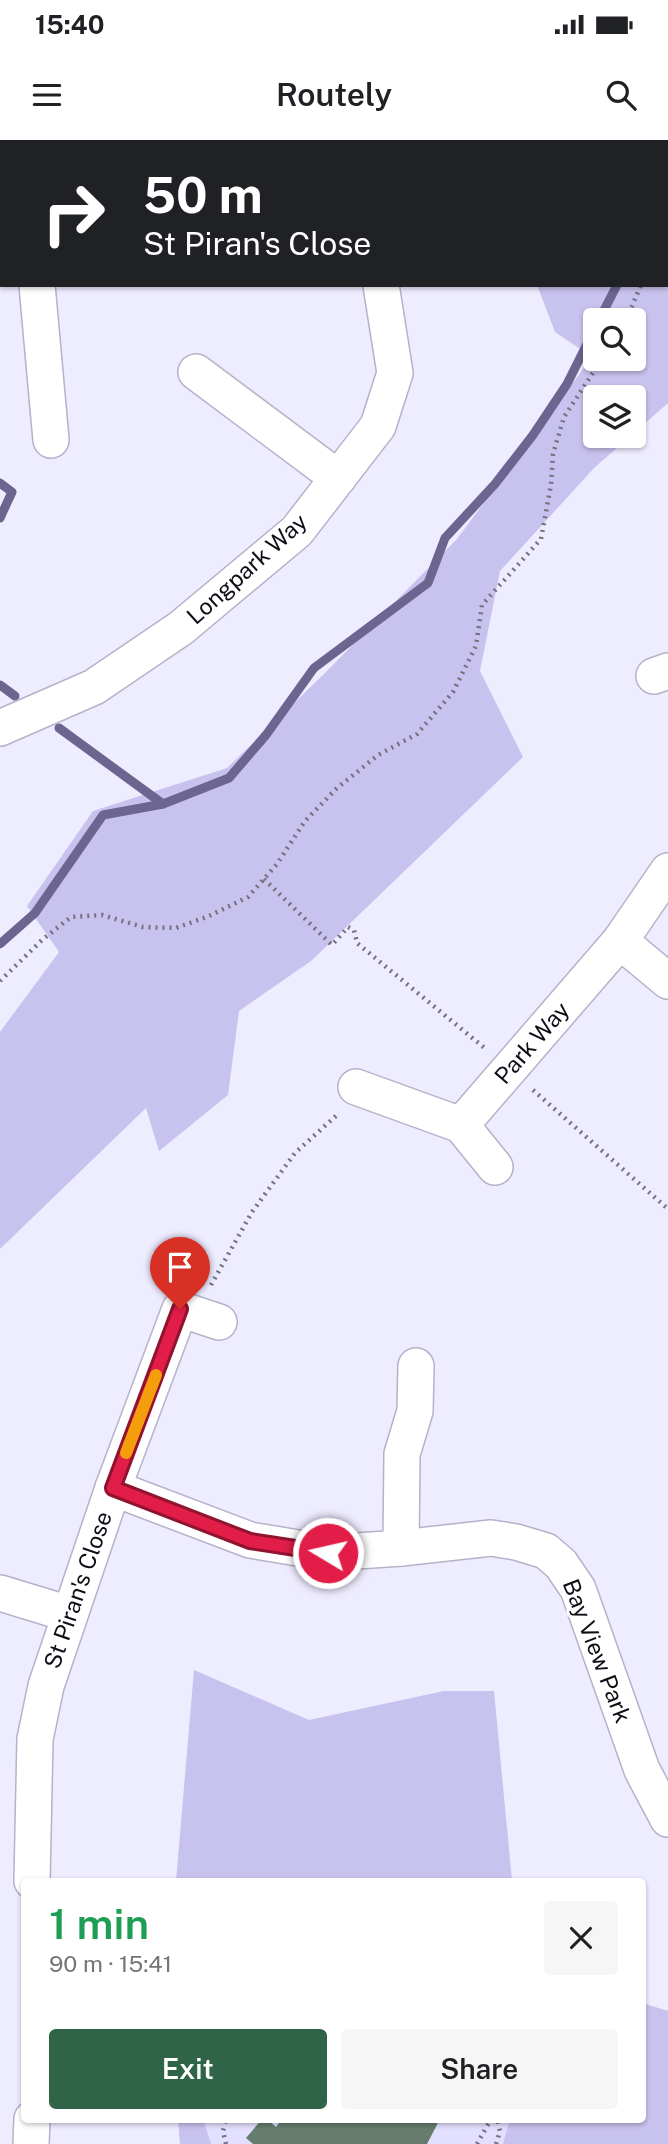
<!DOCTYPE html>
<html lang="en">
<head>
<meta charset="utf-8">
<style>
	:root { --surface:#fff; --page:#f6f6f6; --text:#202124; --muted:#757577; --accent:#2f6449 }
	body { margin:0; font-family:"Public Sans",sans-serif; background:var(--page); color:var(--text); height:100vh; display:flex; flex-direction:column; font-size:26px; white-space:nowrap }
	* { box-sizing:border-box; margin:0 }
	p { font-size:23px; color:var(--muted) }
	.icon { flex:none; width:38px; height:38px; fill:none; stroke:currentColor; stroke-width:2; stroke-linecap:round; stroke-linejoin:round }
	.map { position:relative; flex:1; overflow:hidden }
	.side { position:absolute; left:21px; top:1738px; width:625px; height:245px; display:flex; flex-direction:column; background:var(--surface); border-radius:7px; box-shadow:0 2px 5px #0004 }
	.side>* { flex:none }
	.top-card { position:absolute; left:0px; top:0px; width:668px; height:147px; box-shadow:0 2px 5px #0004; background:#202124; color:#fff; overflow:hidden }
	.tools { position:absolute; left:583px; top:168px; display:grid; gap:14px }
	.tools a { display:grid; place-items:center; width:63px; height:63px; border-radius:7px; background:var(--surface); box-shadow:0 2px 5px #0004; font-size:35px }
	.pin { position:absolute; display:grid; place-items:center; width:60px; height:60px; color:#fff; margin:-72px -30px; border-radius:50% 50% 50% 0; rotate:-45deg; box-shadow:0 0 7px #0007 }
	.pin .icon { rotate:45deg }
	.me { position:absolute; width:77px; margin:-38px; rotate:279deg; stroke-linejoin:round; filter:drop-shadow(0 0 5px #0008) }
	.turn { display:flex; align-items:center; gap:24px; height:147px; padding:0 28px; font-size:32px }
	.turn .icon { width:91px; height:91px; stroke-width:2.5 }
	.turn b { display:block; font-size:49px; line-height:60px }
	.round { display:grid; place-items:center; flex:none; width:74px; height:74px; border-radius:7px; background:var(--page) }
	.headline { display:flex; align-items:center; justify-content:space-between; height:119px; padding:0 28px }
	h1 { font-size:42px; font-weight:600; line-height:52px; color:#1e9e55 }
	.action { display:flex; gap:14px; margin-top:auto; padding:14px 28px }
	.action a { flex:1; height:80px; border-radius:7px; background:var(--accent); color:#fff; font-size:28px; font-weight:600; line-height:80px; text-align:center }
	.action a+a { background:var(--page); color:var(--text) }
	.status { display:flex; justify-content:space-between; align-items:center; height:49px; padding:0 35px; background:var(--surface); direction:ltr }
	.status svg { height:19px; fill:currentColor }
	header { display:flex; justify-content:space-between; align-items:center; height:91px; padding:0 28px; background:var(--surface); font-size:32px; font-weight:600 }
	.map>svg:first-child { display:block }
	.built { fill:#e3e0ff }
	.green { fill:#c8c2ee; fill-rule:evenodd }
	.lines { fill:none; stroke-linecap:round; stroke-linejoin:round }
	.stream { stroke:#6b6590; stroke-width:9 }
	.building { fill:#667c6f }
	.minor-casing { stroke:#b5b2c9; stroke-width:38 }
	.path { stroke:#74727f; stroke-width:4.5; stroke-dasharray:2 5; stroke-linecap:butt }
	.minor { stroke:#fff; stroke-width:35 }
	.route-casing { stroke:#92132f; stroke-width:18 }
	.route { stroke:#e11d48; stroke-width:12 }
	.slow { stroke:#f59e0b; stroke-width:12 }
	.labels { text-anchor:middle; stroke-width:6; stroke-linejoin:round; paint-order:stroke }
	.street-label { font-size:23px; fill:#0f0e16; stroke:#fff }
</style>
</head>
<body>
<div class="status"><b>15:40</b><svg viewBox="0 0 49 12"><path d="M0 12V9h3v3zM5 12V6h3v6zM10 12V3h3v9zM15 12V0h3v12zM26 1h20v11H26zM47 4h2v5h-2z"/></svg></div>
<header><svg class="icon" aria-label="menu" viewBox="0 0 24 24"><path d="M4 6h16M4 12h16M4 18h16"/></svg>Routely<svg class="icon" aria-label="search" viewBox="0 0 24 24"><circle cx="10" cy="10" r="6"/><path d="M15 15l6 6"/></svg></header>
<div class="map">
<svg width="668" height="2004" viewBox="0 0 668 2004">
	<rect width="100%" height="100%" fill="#eeecff"/>
	<path class="built" d="M642,1863L668,1871V2004H180L178,1979H642Z"/>
	<g class="green">
		<path d="M625,0H668V263L634,293V257H595V296H631L595,327L500,431L480,531L523,617L311,821L239,871L228,955L159,1011L146,968L0,1109V892L59,812L27,766L93,671L227,628L324,534L457,399L592,217L555,192L537,145H667V2H623ZM595,180H634V219H595Z"/>
		<path d="M194,1530L309,1580L444,1551H494L512,1741H176Z"/>
		<path d="M642,1863L668,1871V2004H503L510,1979H642Z"/>
		<path d="M178,1979H208L204,1982L211,2004H180Z"/>
	</g>
	<g class="lines">
		<g class="stream">
			<path d="M667,4L668,2"/>
			<path d="M599,180L617,145"/>
			<path d="M0,343L12,352L0,378"/>
			<path d="M0,545L15,556"/>
			<path d="M59,588L163,664"/>
			<path d="M0,804L35,773L103,675L163,664L229,638L266,595L314,528L428,443L445,398L495,344L533,295L567,244L595,188"/>
		</g>
	</g>
	<path class="building" d="M262,1979H267L276,1987L282,1979H440L427,2004H253L246,1998Z"/>
	<g class="lines">
		<g class="minor-casing">
			<g id="minor">
				<path d="M24,0V2"/>
				<path d="M368,0L371,2"/>
				<path d="M433,2L435,0"/>
				<path d="M37,145L51,300"/>
				<path d="M196,232L338,338"/>
				<path d="M654,536L668,531"/>
				<path d="M0,588L94,547L181,488L297,391L378,286L395,233L381,145"/>
				<path d="M620,801L668,841"/>
				<path d="M356,947L461,985L620,801L668,731"/>
				<path d="M461,985L495,1027"/>
				<path d="M113,1348L250,1400L328,1413L401,1408L491,1398L516,1402L546,1411L561,1424L578,1449L642,1630L668,1679"/>
				<path d="M401,1408L402,1314L415,1271L416,1226"/>
				<path d="M0,1453L69,1474"/>
				<path d="M32,1741L35,1599L46,1546L113,1348L180,1169L219,1182"/>
				<path d="M31,2004L32,1979"/>
			</g>
		</g>
		<g class="path">
			<path d="M667,19L668,17"/>
			<path d="M667,90L668,89"/>
			<path d="M626,180L641,145"/>
			<path d="M264,739L332,805L348,787L354,790L357,803L487,910"/>
			<path d="M0,841L42,800L71,777L102,775L143,787L176,788L209,776L248,757L277,724L305,681L336,649L378,615L417,594L453,552L476,506L482,465L541,399L551,345L553,314L564,277L602,219"/>
			<path d="M533,950L668,1069"/>
			<path d="M211,1145L252,1072L295,1013L338,974"/>
			<path d="M226,2004L223,1991L226,1979"/>
			<path d="M477,2004L491,1979"/>
			<path d="M496,2004L500,1991L497,1979"/>
		</g>
		<use href="#minor" class="minor"/>
	</g>
	<g class="lines">
		<g class="route-casing">
			<path id="route" d="M180,1169L113,1348L250,1401L328,1413"/>
		</g>
		<use href="#route" class="route"/>
		<path class="slow" d="M126,1313L156,1235"/>
	</g>
	<g class="labels">
		<g class="street-label">
			<text transform="translate(247 429) rotate(-42)" y="8">Longpark Way</text>
			<text transform="translate(532 903) rotate(-49)" y="8">Park Way</text>
			<text transform="translate(78 1450) rotate(-71)" y="8">St Piran's Close</text>
			<text transform="translate(597 1511) rotate(69)" y="8">Bay View Park</text>
		</g>
	</g>
</svg>
<div class="tools">
<a><svg class="icon" aria-label="search" viewBox="0 0 24 24"><circle cx="10" cy="10" r="6"/><path d="M15 15l6 6"/></svg></a>
<a><svg class="icon" aria-label="layers" viewBox="0 0 24 24"><path d="M12 4l9 5-9 5-9-5zM3 14l9 5 9-5"/></svg></a>
</div>
<div class="pin" style="left:180px;top:1169px;background:#d93025"><svg class="icon" aria-label="arrive" viewBox="0 0 24 24"><path d="M6 21V4h12l-3 4 3 4H6"/></svg></div>
<svg class="me" style="left:328px;top:1413px" viewBox="-20 -20 40 40"><circle r="17" fill="#e11d48" stroke="#fff" stroke-width="3"/><path d="M0-11L8 9 0 5-8 9z" fill="#fff"/></svg>
<div class="top-card">
<div class="turn"><svg class="icon" aria-label="right" viewBox="0 0 24 24"><path d="M7 20v-9h11M14 6l5 5-5 5"/></svg><div><b>50 m</b>St Piran's Close</div></div>
</div>
<section class="side">
<div class="headline"><div><h1>1 min</h1><p>90 m · 15:41</p></div><a class="round"><svg class="icon" aria-label="close" viewBox="0 0 24 24"><path d="M6 6l12 12M18 6L6 18"/></svg></a></div>
<div class="action"><a>Exit</a><a>Share</a></div>
</section>
</div>
</body>
</html>
